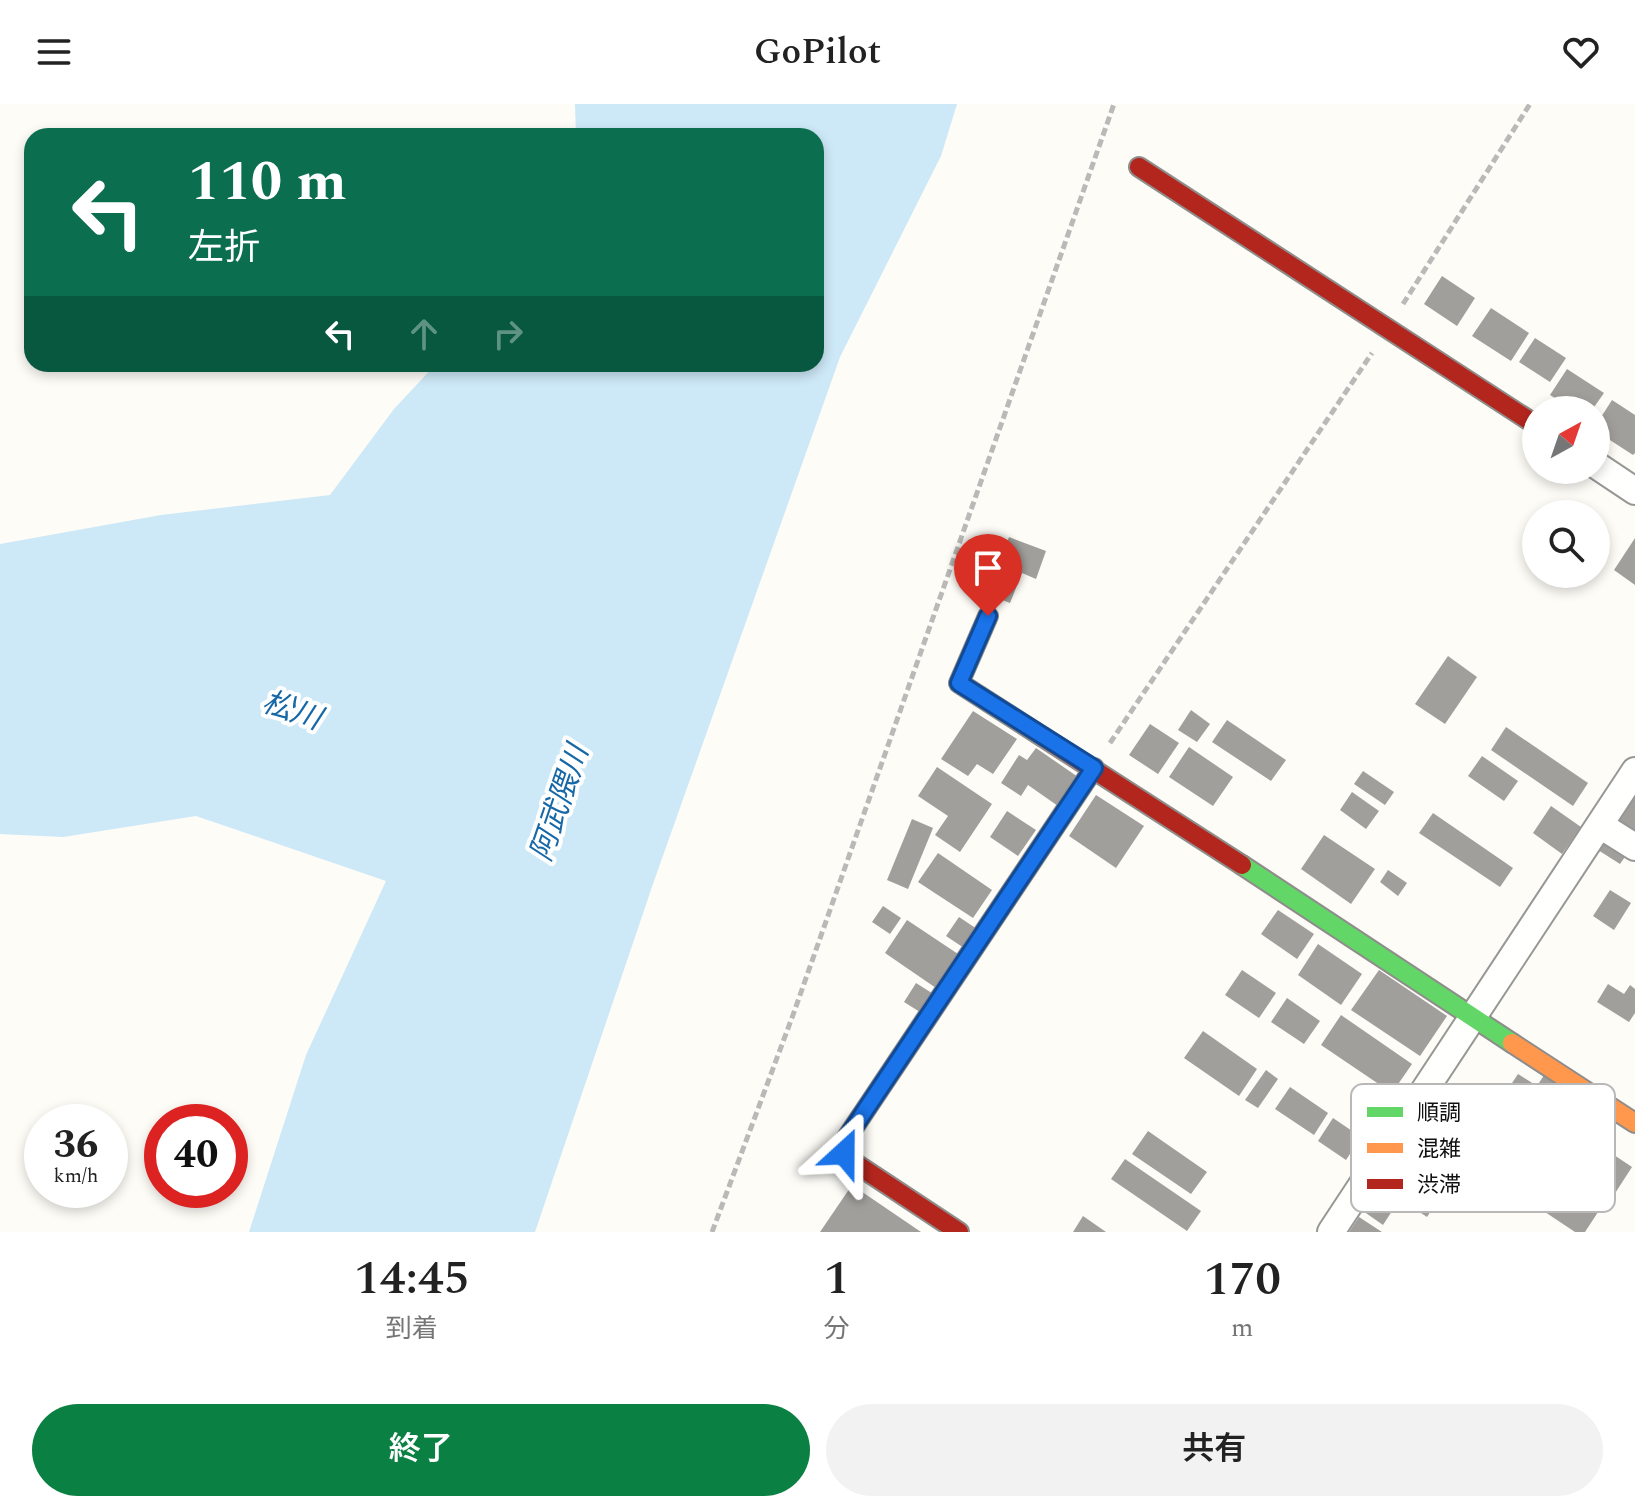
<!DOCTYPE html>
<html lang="ja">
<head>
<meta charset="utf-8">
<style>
	:root { --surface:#fff; --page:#f2f2f2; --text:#222; --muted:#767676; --accent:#0b8043 }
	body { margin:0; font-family:Spectral,"Noto Sans JP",serif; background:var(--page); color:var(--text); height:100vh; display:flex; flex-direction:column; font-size:30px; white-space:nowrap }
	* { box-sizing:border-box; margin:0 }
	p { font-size:26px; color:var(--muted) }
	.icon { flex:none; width:44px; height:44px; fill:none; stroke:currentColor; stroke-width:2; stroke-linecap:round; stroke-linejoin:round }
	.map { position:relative; height:1128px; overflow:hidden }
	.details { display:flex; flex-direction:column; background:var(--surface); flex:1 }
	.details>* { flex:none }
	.hud { position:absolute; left:24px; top:24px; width:800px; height:244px; border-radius:24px; box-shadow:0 4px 12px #0003; background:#0b6e4f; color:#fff; overflow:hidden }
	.needle { width:52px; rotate:40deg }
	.fabs { position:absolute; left:1522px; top:292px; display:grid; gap:16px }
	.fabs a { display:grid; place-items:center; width:88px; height:88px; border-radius:50%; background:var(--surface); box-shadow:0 4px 12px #0003; font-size:40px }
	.speed { position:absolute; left:24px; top:1000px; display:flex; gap:16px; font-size:40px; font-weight:700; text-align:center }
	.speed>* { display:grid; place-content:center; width:104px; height:104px; border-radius:50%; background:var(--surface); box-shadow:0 4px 12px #0003; line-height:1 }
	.speed small { font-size:20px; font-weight:400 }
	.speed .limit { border:12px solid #d22; background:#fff; color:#111 }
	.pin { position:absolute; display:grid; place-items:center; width:68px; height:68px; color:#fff; margin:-82px -34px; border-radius:50% 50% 50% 0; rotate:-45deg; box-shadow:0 0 8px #0007 }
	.pin .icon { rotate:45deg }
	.me { position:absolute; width:88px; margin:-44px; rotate:24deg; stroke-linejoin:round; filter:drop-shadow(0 0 6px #0008) }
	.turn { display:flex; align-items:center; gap:28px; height:168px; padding:0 32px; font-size:36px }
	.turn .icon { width:104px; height:104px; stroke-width:2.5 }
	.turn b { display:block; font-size:56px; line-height:68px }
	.lanes { display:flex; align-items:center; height:76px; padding:0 32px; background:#0003; justify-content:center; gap:40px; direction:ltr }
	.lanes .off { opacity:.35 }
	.eta { display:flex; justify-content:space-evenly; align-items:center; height:136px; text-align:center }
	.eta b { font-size:48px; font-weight:600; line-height:56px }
	.action { display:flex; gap:16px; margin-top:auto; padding:16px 32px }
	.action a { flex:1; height:92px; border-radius:48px; background:var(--accent); color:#fff; font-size:32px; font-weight:600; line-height:92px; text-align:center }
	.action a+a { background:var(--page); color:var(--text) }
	header { display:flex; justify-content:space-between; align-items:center; height:104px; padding:0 32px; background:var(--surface); font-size:36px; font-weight:600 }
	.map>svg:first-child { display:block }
	.water { fill:#cde8f7 }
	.building { fill:#a19f9c }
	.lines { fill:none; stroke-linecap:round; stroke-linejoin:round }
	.street-casing { stroke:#979795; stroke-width:30 }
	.fast-casing { stroke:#8e8d8b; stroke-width:22 }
	.slow-casing { stroke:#8e8d8b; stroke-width:22 }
	.jam-casing { stroke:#8e8d8b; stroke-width:22 }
	.path { stroke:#b9b9b8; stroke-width:5; stroke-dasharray:8 4; stroke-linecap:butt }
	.street { stroke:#fffffe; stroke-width:26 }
	.fast { stroke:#63d668; stroke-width:18 }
	.slow { stroke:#ff974d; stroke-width:18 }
	.jam { stroke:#b3261e; stroke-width:18 }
	.route-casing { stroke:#114b97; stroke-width:20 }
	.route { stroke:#1a73e8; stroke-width:14 }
	.labels { text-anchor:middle; stroke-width:8; stroke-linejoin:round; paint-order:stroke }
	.water-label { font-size:30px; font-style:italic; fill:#1768a6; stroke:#fff }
	.key { fill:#fff; stroke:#b8b8b8; stroke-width:2 }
	.key-label { font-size:22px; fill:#111 }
</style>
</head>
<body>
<header><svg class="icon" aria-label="menu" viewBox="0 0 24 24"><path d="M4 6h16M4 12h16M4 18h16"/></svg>GoPilot<svg class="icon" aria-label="heart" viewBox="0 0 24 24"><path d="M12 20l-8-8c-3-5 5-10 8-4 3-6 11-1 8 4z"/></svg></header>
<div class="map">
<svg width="1635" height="1128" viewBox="0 0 1635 1128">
	<rect width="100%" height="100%" fill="#fdfcf7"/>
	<path class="water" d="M575,0H957L941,52L840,253L654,777L535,1128H249L306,951L386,777L196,712L63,733L0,730V440L161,411L330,391L394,305L436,260H816V32H576Z"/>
	<g class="building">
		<path d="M1442,172L1475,194L1457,222L1424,200Z"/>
		<path d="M1491,204L1529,229L1511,257L1472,232Z"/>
		<path d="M1535,234L1566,254L1550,278L1519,258Z"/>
		<path d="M1567,265L1604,289L1592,306H1574L1550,291Z"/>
		<path d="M1612,296L1635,311V349L1633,351L1596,327V321Z"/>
		<path d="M1009,433L1046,447L1036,475L1022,469L1010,499L987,490Z"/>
		<path d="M1635,434V481L1614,466Z"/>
		<path d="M1448,552L1477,573L1445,620L1415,600Z"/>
		<path d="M1191,606L1210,620L1197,638L1178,626Z"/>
		<path d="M973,607L1017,635L993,670L977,660L968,672L941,655Z"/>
		<path d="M1227,616L1286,656L1271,677L1212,638Z"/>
		<path d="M1150,620L1179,639L1158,670L1129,651Z"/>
		<path d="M1506,623L1588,679L1573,702L1491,646Z"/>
		<path d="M1189,643L1233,673L1213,702L1169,673Z"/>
		<path d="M1036,644L1078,673L1058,702L1028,681L1021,692L1001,679L1019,651L1027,656Z"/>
		<path d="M1482,652L1518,677L1504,697L1468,672Z"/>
		<path d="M937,663L992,700L960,748L935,731L948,712L918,692Z"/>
		<path d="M1363,667L1394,688L1385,701L1354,680Z"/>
		<path d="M1352,688L1379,707L1366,725L1340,706Z"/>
		<path d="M1629,689L1635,693V732L1611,716Z"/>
		<path d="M1096,691L1144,722L1116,764L1069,732Z"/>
		<path d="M1551,702L1581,723L1562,750L1533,729Z"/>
		<path d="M1007,707L1036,726L1018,752L990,733Z"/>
		<path d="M1433,709L1513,764L1500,783L1419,729Z"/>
		<path d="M912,715L933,724L908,785L887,776Z"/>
		<path d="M1324,731L1375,765L1351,800L1301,765Z"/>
		<path d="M1605,736L1627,750L1620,760L1598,746Z"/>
		<path d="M938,749L992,786L973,814L918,778Z"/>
		<path d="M1388,766L1407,779L1398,792L1380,778Z"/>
		<path d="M1610,786L1631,799L1614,826L1593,812Z"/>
		<path d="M883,802L901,814L890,830L872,818Z"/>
		<path d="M1278,806L1314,830L1297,855L1261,830Z"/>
		<path d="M959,813L980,827L967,846L946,832Z"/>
		<path d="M907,816L958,850L936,884L885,849Z"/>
		<path d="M1318,840L1362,870L1341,901L1298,871Z"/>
		<path d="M1242,866L1276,889L1259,914L1225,891Z"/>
		<path d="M1379,866L1447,912L1420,952L1351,906Z"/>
		<path d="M916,879L935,891L923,910L904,898Z"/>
		<path d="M1608,880L1624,890L1630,881L1635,885V909L1629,918L1597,898Z"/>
		<path d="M1287,894L1320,917L1304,940L1271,918Z"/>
		<path d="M1341,911L1412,960L1392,989L1321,941Z"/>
		<path d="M1203,927L1257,965L1239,992L1184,954Z"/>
		<path d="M1266,966L1278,975L1258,1004L1245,996Z"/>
		<path d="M1546,968L1585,1004L1567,1030L1601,1053L1605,1045L1632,1063L1612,1094L1489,1014L1518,970L1537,982Z"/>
		<path d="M1290,983L1328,1009L1314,1031L1275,1005Z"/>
		<path d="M1333,1014L1361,1033L1346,1056L1318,1037Z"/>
		<path d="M1148,1027L1207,1068L1191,1090L1132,1050Z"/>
		<path d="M1516,1042L1594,1094L1591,1099L1600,1105L1585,1128H1575L1536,1102L1541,1094L1500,1067Z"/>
		<path d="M1398,1049L1447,1082L1427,1113L1377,1080Z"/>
		<path d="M1125,1055L1201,1107L1187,1127L1111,1075Z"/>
		<path d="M852,1081L921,1128H820Z"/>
		<path d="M1376,1088L1396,1101L1383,1121L1363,1107Z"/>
		<path d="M1083,1112L1106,1128H1073Z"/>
		<path d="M1359,1113L1382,1128H1349Z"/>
	</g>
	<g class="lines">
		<g class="street-casing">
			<g id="street">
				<path d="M1596,361L1635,387"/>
				<path d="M1600,721L1635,743"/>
				<path d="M1331,1128L1635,667"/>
			</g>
		</g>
		<g class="fast-casing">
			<path id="fast" d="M1242,761L1512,939"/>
		</g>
		<g class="slow-casing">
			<path id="slow" d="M1512,939L1635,1019"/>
		</g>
		<g class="jam-casing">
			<g id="jam">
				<path d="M1139,63L1536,321"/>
				<path d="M988,512L959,579L1242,761"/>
				<path d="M959,1128L850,1056L844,1049V1038L1094,664"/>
			</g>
		</g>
		<g class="path">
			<path d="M1403,200L1530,0"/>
			<path d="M1110,639L1372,249"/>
			<path d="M712,1128L793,911L1114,0"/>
		</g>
		<use href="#street" class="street"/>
		<use href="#fast" class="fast"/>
		<use href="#slow" class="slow"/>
		<use href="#jam" class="jam"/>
	</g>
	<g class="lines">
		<g class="route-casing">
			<path id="route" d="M844,1049V1038L1094,664L959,579L988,512"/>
		</g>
		<use href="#route" class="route"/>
	</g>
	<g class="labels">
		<g class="water-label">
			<text transform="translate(292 606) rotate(19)" y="10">松川</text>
			<text transform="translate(559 699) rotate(-71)" y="10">阿武隈川</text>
		</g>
	</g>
	<rect x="1351" y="980" width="264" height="128" rx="12" class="key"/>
	<rect x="1367" y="1003" width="36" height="10" fill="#63d668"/>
	<rect x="1367" y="1039" width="36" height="10" fill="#ff974d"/>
	<rect x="1367" y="1075" width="36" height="10" fill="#b3261e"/>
	<g class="key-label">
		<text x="1417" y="1016">順調</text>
		<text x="1417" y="1052">混雑</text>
		<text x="1417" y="1088">渋滞</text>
	</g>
</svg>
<div class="fabs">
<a><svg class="needle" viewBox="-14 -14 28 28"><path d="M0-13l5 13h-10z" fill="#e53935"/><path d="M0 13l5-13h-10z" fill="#767676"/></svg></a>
<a><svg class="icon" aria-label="search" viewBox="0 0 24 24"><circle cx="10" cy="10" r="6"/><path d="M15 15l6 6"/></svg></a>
</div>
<div class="speed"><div>36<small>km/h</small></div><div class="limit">40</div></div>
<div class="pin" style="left:988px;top:512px;background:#d93025"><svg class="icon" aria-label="arrive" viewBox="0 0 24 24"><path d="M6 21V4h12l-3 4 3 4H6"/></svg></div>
<svg class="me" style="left:844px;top:1049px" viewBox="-20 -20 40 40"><path d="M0-17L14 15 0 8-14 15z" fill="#1a73e8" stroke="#fff" stroke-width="4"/></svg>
<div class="hud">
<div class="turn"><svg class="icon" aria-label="left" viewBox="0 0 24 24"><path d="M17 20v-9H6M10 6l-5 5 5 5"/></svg><div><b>110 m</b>左折</div></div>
<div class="lanes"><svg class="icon" aria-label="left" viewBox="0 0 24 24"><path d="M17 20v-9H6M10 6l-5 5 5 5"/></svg><svg class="icon off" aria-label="ahead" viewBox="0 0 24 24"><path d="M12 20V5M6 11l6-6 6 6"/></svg><svg class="icon off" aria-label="right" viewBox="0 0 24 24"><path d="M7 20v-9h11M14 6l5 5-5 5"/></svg></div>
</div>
</div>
<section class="details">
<div class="eta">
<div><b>14:45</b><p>到着</p></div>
<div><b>1</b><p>分</p></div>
<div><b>170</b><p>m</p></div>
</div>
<div class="action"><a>終了</a><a>共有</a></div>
</section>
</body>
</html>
